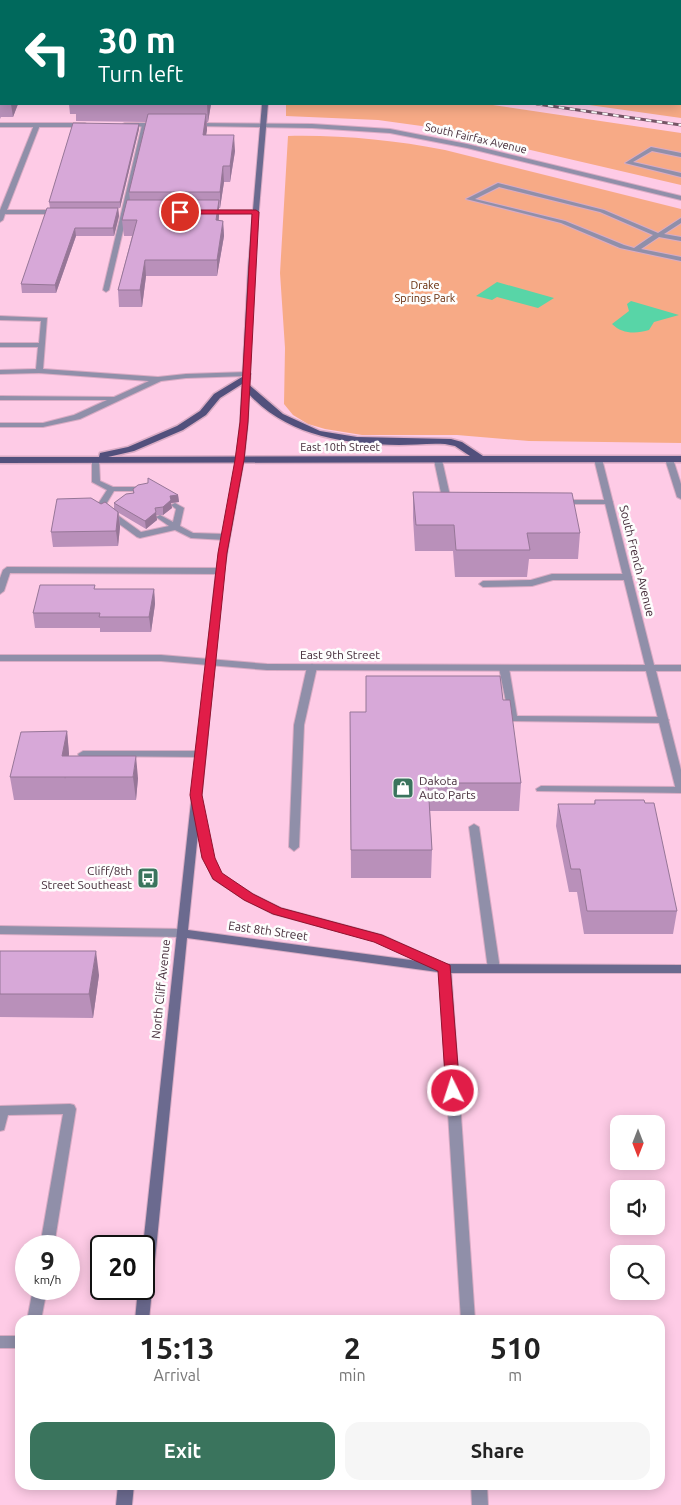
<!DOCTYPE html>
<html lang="en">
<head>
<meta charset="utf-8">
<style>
	:root { --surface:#fff; --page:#f6f6f6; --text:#222; --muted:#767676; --accent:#3a745d }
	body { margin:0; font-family:Ubuntu,sans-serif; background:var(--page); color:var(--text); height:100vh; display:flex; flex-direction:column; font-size:19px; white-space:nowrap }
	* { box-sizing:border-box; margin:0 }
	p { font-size:16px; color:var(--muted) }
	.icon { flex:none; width:28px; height:28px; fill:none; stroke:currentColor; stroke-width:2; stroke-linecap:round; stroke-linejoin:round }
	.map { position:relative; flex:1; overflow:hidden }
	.sheet { position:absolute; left:15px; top:1315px; width:650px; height:175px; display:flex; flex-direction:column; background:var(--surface); border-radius:15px; box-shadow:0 2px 12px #0003 }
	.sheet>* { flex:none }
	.top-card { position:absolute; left:0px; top:0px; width:681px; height:105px; box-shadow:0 2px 12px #0003; background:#00695c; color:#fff; overflow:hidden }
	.needle { width:32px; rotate:180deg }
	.tools { position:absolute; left:610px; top:1115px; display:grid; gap:10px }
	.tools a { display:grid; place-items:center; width:55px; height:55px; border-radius:10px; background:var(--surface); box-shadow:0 2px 12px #0003; font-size:25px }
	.speed { position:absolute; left:15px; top:1235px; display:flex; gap:10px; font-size:25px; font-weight:700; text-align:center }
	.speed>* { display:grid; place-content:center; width:65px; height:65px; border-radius:50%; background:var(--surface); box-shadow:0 2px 12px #0003; line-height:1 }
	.speed small { font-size:12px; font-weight:400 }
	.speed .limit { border:2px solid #111; border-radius:8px; background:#fff; color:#111 }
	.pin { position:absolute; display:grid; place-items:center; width:42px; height:42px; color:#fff; margin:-21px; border:2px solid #fff; border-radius:50%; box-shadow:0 1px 5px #0007 }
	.me { position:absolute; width:55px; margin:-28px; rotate:356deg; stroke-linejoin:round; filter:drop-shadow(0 0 4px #0008) }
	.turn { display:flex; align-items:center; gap:18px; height:105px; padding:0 15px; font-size:22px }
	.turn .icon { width:65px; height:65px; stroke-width:2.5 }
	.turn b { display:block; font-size:35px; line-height:42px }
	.eta { display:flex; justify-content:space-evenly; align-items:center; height:85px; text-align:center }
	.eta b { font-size:30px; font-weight:700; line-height:35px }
	.cta { display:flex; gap:10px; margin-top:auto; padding:10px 15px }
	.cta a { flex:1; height:58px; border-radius:15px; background:var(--accent); color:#fff; font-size:20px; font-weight:700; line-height:58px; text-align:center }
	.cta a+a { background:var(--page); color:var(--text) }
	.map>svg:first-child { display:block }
	.green { fill:#f7aa86 }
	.water { fill:#58d5a7 }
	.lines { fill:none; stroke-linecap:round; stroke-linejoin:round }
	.service-casing { stroke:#d9abc4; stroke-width:2 }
	.minor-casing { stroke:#d9abc4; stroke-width:2 }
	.tertiary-casing { stroke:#d9abc4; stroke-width:2 }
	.secondary-casing { stroke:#d9abc4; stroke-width:2 }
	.primary-casing { stroke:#d9abc4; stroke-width:3 }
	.service { fill:#908fa9; fill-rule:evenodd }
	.minor { fill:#908fa9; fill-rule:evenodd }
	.tertiary { fill:#908fa9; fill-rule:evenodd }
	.secondary { fill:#6b6a8f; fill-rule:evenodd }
	.primary { fill:#52507c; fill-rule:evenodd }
	.rail-casing { stroke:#755667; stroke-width:3 }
	.rail { stroke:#fdfdfd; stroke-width:2; stroke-dasharray:5.5; stroke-linecap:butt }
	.wall { fill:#b990ba }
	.shaded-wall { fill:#967697 }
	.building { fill:#d7a8d8; stroke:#967697 }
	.route { fill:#e11d48; stroke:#92132f }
	.labels { text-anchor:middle; stroke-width:5; stroke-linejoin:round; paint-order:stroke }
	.far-street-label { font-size:11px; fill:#452d3a; stroke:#fdfdfd }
	.far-park-label { font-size:11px; fill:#662a07; stroke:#fdfdfd }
	.street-label { font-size:12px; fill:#452d3a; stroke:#fdfdfd }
	.poi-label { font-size:12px; fill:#452d3a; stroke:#fdfdfd; text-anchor:start }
</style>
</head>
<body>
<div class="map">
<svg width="681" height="1505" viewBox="0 0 681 1505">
	<rect width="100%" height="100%" fill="#fecbe6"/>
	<g class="green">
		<path d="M255,0H681V118L582,104H680V1Z"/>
		<path d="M286,104H486L681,133V185L436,128L378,120L286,116Z"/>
		<path d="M288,136C342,135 393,140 445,150L681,209V443L529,441L457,435H362L325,429L308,424L293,415L284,404L285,348L280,273Z"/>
	</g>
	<g class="water">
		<path d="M497,282L554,298L538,308L497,297L492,300L476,296Z"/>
		<path d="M631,301L679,315L654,322L649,330C636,334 622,334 612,324L629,311L627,304Z"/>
	</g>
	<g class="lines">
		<g class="service-casing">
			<g id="service">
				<path d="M145,123L148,125L109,290L106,292L103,290L142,125Z"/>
				<path d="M651,147L681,153V157L652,151L633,162L681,173V177L625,163Z"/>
				<path d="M498,183L604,210L658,233L681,218V223L664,234L681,237V241L659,237L641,249L681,257V261L620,248L561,223L466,199ZM499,187L600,212L653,235L634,248L624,245L565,221L475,199Z"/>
				<path d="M0,316L47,318L43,369L158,377L186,374L247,372L251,374L247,376L186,378L161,381L80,419L43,427H0V423H43L74,415L107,400H0V396L114,397L149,381L39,373L0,374V370L36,369L38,347H0V343H39L41,321L0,320Z"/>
				<path d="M666,457H669L673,459L681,484V499L677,497L665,459Z"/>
				<path d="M92,458H95L99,460L100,481L113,487H144L148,489L144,491H114L105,506L141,532L169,526L156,517L160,515L173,522L176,509L171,505L175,503L184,508L180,526L193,533L225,534L229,537L225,540L191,538L175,530L140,538L137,537L96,507L107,490L92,482Z"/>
				<path d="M435,458H438L442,460L451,500H454V504H447L443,502L434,460Z"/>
				<path d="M557,500H609L613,502L609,504H557Z"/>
				<path d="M7,567L220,568L224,571L220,574L10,573L4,591L0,594V578L3,570Z"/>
				<path d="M552,574H628L632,577L628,580H553L532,586L483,587L479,584L483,581L531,580Z"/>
				<path d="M312,664L317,667L304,725L299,847L294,851L289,847L294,725L307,667Z"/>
				<path d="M504,665L509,668L517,716L664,717L669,720L664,723L510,721L499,668Z"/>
				<path d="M83,751H201L206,754L201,757L79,756L78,754Z"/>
				<path d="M541,786L681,787V793L537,791L536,789Z"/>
				<path d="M474,824L479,827L500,969L498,972H490L488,969L469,827Z"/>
				<path d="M445,965L449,966L451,969L475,1320H461L439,969L441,966Z"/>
				<path d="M70,1104L74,1105L76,1109L54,1246H40L63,1114L8,1115L4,1130L0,1131V1106Z"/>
				<path d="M33,1289H47L41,1320H27Z"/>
				<path d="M471,1485H487L488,1505H472Z"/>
			</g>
		</g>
		<g class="minor-casing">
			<g id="minor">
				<path d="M37,123L40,125L7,210H57L60,212L57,214H5L3,220L0,222V210L34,125Z"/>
				<path d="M256,210L259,212L258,213L207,214L204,212L207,210Z"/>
				<path d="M595,457H598L602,459L654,665H681V671H656L681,770V793L676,790L646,671L267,670L161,661H0V655H161L267,664L645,665L594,459Z"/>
				<rect x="0" y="1336" width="20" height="12"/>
			</g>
		</g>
		<g class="tertiary-casing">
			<g id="tertiary">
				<path d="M0,123H85L88,125L85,127H0Z"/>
				<path d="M125,123H158L161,125L158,127L123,126V124Z"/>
				<path d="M195,123L312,124L390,129L467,144L681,196V200L467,148L390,133L312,128L193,126V124Z"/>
				<path d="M0,926L182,929L186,930L188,933L186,936L182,937L0,934Z"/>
			</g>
		</g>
		<g class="secondary-casing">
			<g id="secondary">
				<rect x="273" y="0" width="4" height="1"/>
				<path d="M262,104H268L254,268L248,423L244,460L224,571L201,803L203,806L213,857L221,874L253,894L281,908L382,935L437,960L438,964L681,965V973H445L187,938L149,1320H135L138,1289H144L143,1246L216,571L236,460L240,423L248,268ZM198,833L203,857L213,879L245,900L273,914L375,941L418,961L188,930Z"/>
				<path d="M118,1485H134L132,1505H116Z"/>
			</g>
		</g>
		<g class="primary-casing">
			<path id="primary" d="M247,374L250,375V379L220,398L206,415L183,430L134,451L108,457L470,456L455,446L445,444C429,443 414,445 399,445C340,444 281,435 242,386L247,383L283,414L320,431L357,437L451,439L462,442L483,456H681V462L0,463V457H99L100,453L128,447L177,426L200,411L214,394Z"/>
		</g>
		<use href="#service" class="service"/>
		<use href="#minor" class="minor"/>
		<use href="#tertiary" class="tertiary"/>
		<use href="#secondary" class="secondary"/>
		<use href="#primary" class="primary"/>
		<g class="rail-casing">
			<path id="rail" d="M537,104L681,125"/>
		</g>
		<use href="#rail" class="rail"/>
	</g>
	<g class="wall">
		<path d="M0,52H1V104H18L13,117H1L0,119Z"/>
		<path d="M69,104H211L208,122H207V130L206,135L235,151L230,182H224L220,208H219V221H223L224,236L217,276H146L142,307H119L118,290L132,236H124L122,220L130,200L129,192L146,122L76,121V114H70Z"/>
		<path d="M139,129L120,208H118L119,216L114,236H76L56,293H22L21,284L50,208L49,202Z"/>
		<path d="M133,489L178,495L179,502L171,503L172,508L163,515H156L157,520L146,529L119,513L120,527L118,546L53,547L51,532L101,504L114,509V503L133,493Z"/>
		<path d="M413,492L580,533L578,559H529L527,577H455L453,551H415L413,518Z"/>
		<path d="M95,589H154L155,604L151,632H100V628H35L33,613Z"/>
		<path d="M366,676L503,700L521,783L519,811H430L432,850L431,878H351L350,712H366Z"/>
		<path d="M67,731L69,754V756L138,778L136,800H14L10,777Z"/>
		<path d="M595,800L677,911L673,934H584L577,892H569L556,826L558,804H594Z"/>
		<path d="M0,951L99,975L93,1018L0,1017Z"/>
	</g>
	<g class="shaded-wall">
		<path d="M11,104H18L13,117Z"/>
		<path d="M207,104H211L208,122Z"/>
		<path d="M206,114L207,130L203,151V135Z"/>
		<path d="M139,124V129L120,208V202Z"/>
		<path d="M234,135L235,151L230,182V166Z"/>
		<path d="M223,166L224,182L220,208V192Z"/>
		<path d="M219,200V216L216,236V220Z"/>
		<path d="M118,208L119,216L114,236L113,228Z"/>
		<path d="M223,221L224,236L217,276V260Z"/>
		<path d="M75,228L76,236L56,293L55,285Z"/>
		<path d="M145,260L146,276L142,307L140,290Z"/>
		<path d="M178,495L179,502L171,503L172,508L163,515V507L170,496Z"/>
		<path d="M118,512L120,527L118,546L116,531Z"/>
		<path d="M156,512L157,520L146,529L145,521Z"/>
		<path d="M154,589L155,604L151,632L149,617Z"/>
		<path d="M67,731L69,754L65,779L62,756Z"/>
		<path d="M136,756L138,778L136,800L133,777Z"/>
		<path d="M96,951L99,975L93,1018L89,994Z"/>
	</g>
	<g class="building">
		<rect x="0" y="52" width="1" height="47"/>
		<path d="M148,114H206L203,135H234L230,166H223L220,192H129Z"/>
		<path d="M73,123L139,124L120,202H49Z"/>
		<path d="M127,200H219L216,220L223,221L217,260H145L140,290H118L137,220H122Z"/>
		<path d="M47,208H118L113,228H75L55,285L21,284Z"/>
		<path d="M148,478L178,495L170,496L171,500L163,507L155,508L156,512L145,521L114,503L126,494L134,493L133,489L138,485L148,483Z"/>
		<path d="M413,492L572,493L580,533H527L530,550H456L454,525H416Z"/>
		<path d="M91,498L101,504L105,502L118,512L116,531L51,532L57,499Z"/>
		<path d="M40,585H95L94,589H154L149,617H99L100,613H33Z"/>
		<path d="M366,676H500L503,700H510L521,783H428L432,850H351L350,712H366Z"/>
		<path d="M67,731L62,756H136L133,777H10L21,732Z"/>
		<path d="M595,800H644L645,803H654L677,911H587L580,869H571L558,804H595Z"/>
		<path d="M0,951H96L89,994H0Z"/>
	</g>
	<path class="route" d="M180,210H256L259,212L248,422L244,460L227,553L202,795L215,858L222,873L253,894L281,908L382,935L450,965L460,1091L458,1095H448L446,1091L438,971L374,942L273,914L244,900L213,879L202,858L190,795L218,553L235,460L240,422L252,214H177Z"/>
	<defs>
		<g id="shop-square" transform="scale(1.125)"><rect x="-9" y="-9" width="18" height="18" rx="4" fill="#3a745d" stroke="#fdfdfd"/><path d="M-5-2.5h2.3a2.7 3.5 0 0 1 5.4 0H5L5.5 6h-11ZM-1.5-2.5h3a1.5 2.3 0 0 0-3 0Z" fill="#fff"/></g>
		<g id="bus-square" transform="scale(1.125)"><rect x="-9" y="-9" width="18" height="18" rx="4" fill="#3a745d" stroke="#fdfdfd"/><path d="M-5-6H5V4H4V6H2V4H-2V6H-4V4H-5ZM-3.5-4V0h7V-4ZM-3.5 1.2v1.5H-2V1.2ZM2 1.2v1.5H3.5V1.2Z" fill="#fff"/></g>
	</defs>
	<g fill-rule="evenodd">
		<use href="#shop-square" x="403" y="788"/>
		<use href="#bus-square" x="148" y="878"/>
	</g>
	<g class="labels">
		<g class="far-street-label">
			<text transform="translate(476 138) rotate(13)" y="4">South Fairfax Avenue</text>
			<text x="340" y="451">East 10th Street</text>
		</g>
		<g class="far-park-label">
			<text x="425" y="289">Drake<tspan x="425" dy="13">Springs Park</tspan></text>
		</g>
		<g class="street-label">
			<text transform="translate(637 561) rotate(76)" y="4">South French Avenue</text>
			<text x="340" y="659">East 9th Street</text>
			<text transform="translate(268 931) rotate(8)" y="4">East 8th Street</text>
			<text transform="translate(161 989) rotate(-84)" y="4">North Cliff Avenue</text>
		</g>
		<g class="poi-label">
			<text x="419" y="785">Dakota<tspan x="419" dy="14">Auto Parts</tspan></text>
			<text x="132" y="875" text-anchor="end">Cliff/8th<tspan x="132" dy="14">Street Southeast</tspan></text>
		</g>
	</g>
</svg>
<div class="tools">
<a><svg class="needle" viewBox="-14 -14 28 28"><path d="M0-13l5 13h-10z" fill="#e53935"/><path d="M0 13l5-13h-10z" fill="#767676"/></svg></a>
<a><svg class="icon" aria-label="sound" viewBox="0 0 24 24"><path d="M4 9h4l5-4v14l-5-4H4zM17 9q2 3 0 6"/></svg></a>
<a><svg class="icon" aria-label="search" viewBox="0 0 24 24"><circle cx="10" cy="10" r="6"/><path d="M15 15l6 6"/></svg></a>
</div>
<div class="speed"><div>9<small>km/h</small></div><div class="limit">20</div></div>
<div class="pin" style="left:180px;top:212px;background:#d93025"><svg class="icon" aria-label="arrive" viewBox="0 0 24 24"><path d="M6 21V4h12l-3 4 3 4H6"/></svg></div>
<svg class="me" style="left:453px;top:1091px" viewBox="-20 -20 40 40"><circle r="17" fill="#e11d48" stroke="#fff" stroke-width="3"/><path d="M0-11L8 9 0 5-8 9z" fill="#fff"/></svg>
<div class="top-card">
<div class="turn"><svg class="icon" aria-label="left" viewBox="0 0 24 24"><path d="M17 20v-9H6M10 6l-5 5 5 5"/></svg><div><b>30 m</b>Turn left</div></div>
</div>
<section class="sheet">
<div class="eta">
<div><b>15:13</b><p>Arrival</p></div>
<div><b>2</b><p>min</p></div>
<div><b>510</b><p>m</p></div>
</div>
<div class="cta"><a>Exit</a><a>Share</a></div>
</section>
</div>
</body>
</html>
